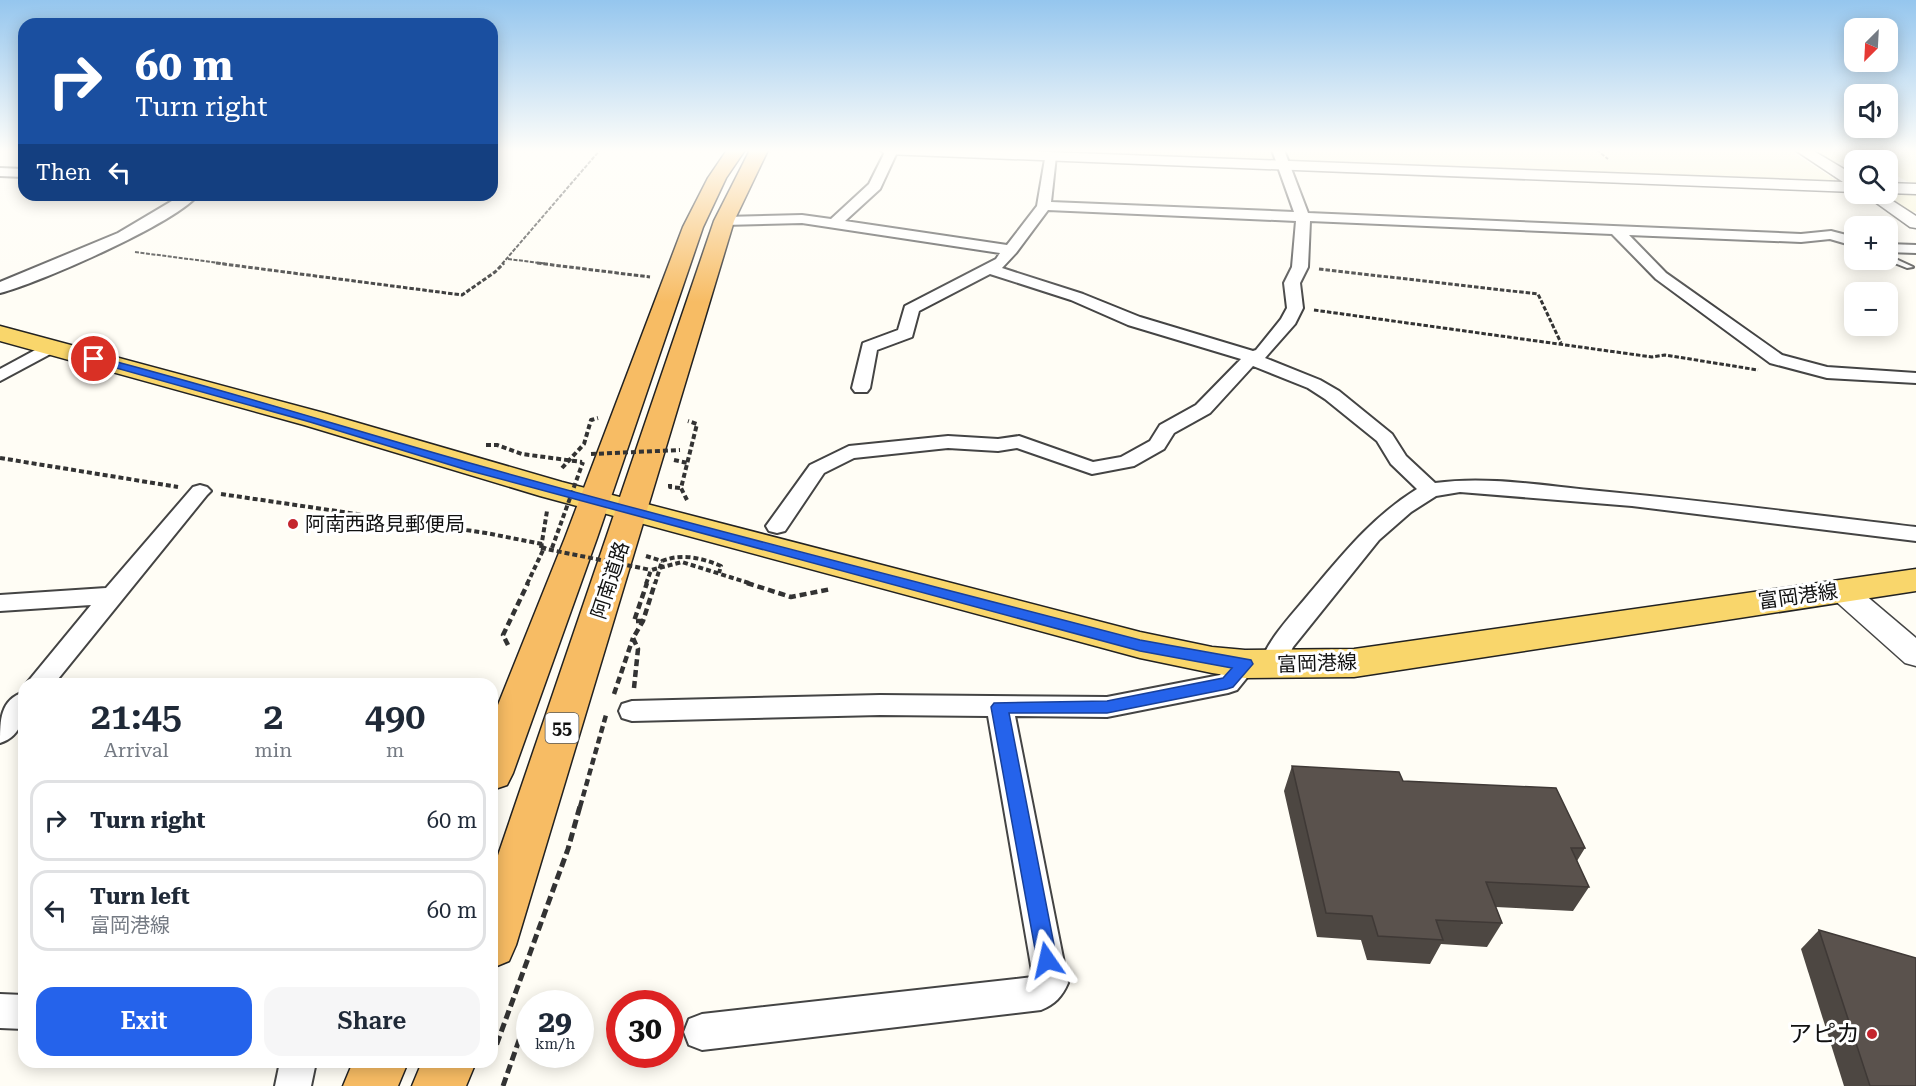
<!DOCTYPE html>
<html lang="en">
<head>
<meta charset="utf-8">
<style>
	:root { --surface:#fff; --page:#f6f6f7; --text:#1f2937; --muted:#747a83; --line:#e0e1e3; --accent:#2563eb }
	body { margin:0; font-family:"Roboto Serif","Noto Sans JP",serif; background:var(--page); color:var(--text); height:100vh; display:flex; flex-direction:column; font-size:22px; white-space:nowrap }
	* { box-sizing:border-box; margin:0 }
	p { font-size:20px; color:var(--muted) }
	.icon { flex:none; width:33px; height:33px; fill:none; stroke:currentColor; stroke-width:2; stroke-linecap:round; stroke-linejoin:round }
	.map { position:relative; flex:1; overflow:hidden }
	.drawer { position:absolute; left:18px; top:678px; width:480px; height:390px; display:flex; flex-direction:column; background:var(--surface); border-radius:18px; box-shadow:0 3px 15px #0003 }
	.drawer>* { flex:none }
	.banner { position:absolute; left:18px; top:18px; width:480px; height:183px; border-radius:18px; box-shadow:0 3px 15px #0003; background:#1a4fa0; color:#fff; overflow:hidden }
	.needle { width:39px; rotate:204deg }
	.controls { position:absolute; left:1844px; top:18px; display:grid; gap:12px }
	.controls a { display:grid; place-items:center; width:54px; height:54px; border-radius:12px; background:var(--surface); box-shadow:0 3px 15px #0003; font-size:30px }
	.speed { position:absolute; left:516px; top:990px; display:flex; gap:12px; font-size:30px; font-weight:700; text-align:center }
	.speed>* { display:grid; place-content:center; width:78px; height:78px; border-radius:50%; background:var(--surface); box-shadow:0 3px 15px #0003; line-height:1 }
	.speed small { font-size:15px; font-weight:400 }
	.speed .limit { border:9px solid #d22; background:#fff; color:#111 }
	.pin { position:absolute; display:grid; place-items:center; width:51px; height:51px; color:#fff; margin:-26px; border:3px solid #fff; border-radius:50%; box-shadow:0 2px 6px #0007 }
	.me { position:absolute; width:66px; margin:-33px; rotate:349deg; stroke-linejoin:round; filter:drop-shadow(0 0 4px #0008) }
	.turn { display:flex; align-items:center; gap:21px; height:126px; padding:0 18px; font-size:27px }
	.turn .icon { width:78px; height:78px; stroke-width:2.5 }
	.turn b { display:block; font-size:42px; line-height:51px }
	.then { display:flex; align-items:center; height:57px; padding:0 18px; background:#0003; gap:12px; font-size:22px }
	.eta { display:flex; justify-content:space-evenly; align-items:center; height:102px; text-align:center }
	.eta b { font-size:36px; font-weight:600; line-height:42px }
	.action { display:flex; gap:12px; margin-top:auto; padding:12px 18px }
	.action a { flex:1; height:69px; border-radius:18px; background:var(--accent); color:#fff; font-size:24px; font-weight:600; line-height:69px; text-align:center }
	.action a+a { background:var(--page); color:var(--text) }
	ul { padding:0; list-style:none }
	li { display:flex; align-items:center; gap:18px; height:81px; margin:0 12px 9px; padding:0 6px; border:3px solid var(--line); border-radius:18px }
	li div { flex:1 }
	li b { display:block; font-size:22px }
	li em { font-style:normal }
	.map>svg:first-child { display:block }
	.farmland { fill:#f6f3d4 }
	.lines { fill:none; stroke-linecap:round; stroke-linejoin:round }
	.service-casing { stroke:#444; stroke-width:4 }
	.minor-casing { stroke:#444; stroke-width:4 }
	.tertiary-casing { stroke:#444; stroke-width:3 }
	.primary-casing { stroke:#222; stroke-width:3 }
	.trunk-casing { stroke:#222; stroke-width:3 }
	.path-far4 { stroke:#333; stroke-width:2; stroke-dasharray:4 1.5; stroke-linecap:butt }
	.path-far3 { stroke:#333; stroke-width:3; stroke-dasharray:4.5 2; stroke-linecap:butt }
	.path-far2 { stroke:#333; stroke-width:4; stroke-dasharray:5 3; stroke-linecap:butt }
	.path-far1 { stroke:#333; stroke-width:4.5; stroke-dasharray:7 4; stroke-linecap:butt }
	.path { stroke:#333; stroke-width:5; stroke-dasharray:9 4.5; stroke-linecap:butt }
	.service { fill:#fff; fill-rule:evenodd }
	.minor { fill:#fff; fill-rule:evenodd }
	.tertiary { fill:#fff; fill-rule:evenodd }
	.primary { fill:#f9d66b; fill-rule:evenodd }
	.trunk { fill:#f7bc64; fill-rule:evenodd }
	.path-bridge { stroke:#333; stroke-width:4; stroke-dasharray:5 3; stroke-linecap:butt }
	.wall { fill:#4d4742 }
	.building { fill:#5a524d; stroke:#3f3936; stroke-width:1.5 }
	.route { fill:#2563eb; stroke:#184099; stroke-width:1.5 }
	.poi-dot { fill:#c4262e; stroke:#fff; stroke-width:2 }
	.labels { text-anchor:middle; stroke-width:6; stroke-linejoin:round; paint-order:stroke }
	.shield { fill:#fff; stroke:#585858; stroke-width:1.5 }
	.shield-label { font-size:18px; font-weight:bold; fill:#111 }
	.poi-label { font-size:20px; fill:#111; stroke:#fff; text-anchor:start }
	.street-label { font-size:20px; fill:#111; stroke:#fff }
	.near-poi-label { font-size:24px; fill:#111; stroke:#fff; text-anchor:end }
</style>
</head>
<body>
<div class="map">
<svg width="1916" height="1086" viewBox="0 0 1916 1086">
	<rect width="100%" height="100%" fill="#fffdf5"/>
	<g class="farmland">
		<path d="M956,150H1273L1277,159L1272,162Z"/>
		<path d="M1283,150H1789L1836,180L1811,183L1296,163L1287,161Z"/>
		<path d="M1811,150H1916V184L1906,181L1887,170V160H1854V163L1831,162Z"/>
		<path d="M1904,192L1916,193V212H1909L1886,195Z"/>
	</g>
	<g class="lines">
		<g class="service-casing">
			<path id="service" d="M1887,255L1911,266L1913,267L1907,268L1887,260Z"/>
		</g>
		<g class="minor-casing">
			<g id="minor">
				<path d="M886,150H898L880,189L845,221L1007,245L1037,206L1046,153H1054L1056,156L1051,202L1294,212L1272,150H1284L1308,213L1801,234L1831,231L1854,237V246L1830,239L1801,242L1629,235L1666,273L1782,355L1827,367L1916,373V383L1827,378L1770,363L1656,279L1612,234L1310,221L1308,267L1300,283L1303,308L1295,324L1265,358L1320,380L1339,391L1392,434L1406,456L1435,483C1486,476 1538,485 1589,490C1698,500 1807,514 1916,527V541L1632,506L1460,492L1436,496L1411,512L1379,540L1293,647L1281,672L1272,674L1263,672L1259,665C1270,637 1290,617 1309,594C1343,554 1372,517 1417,489L1391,464L1377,441L1325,399L1308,388L1253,366L1210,413L1174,433L1164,449L1134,466L1092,474L1017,448L998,451L948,448L854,458L824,473L785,531L777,533L769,531L766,526L810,465L849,446L948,436L998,439L1019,436L1093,462L1121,457L1150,441L1160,425L1196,405L1241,359L1128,325L1071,300L990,274L919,311L912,337L877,350L870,388L867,392H855L852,388L863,343L898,330L905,306L996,259L1000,253L802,223L724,225L717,221L724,217L802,215L831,219L869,184ZM1048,210L1296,221L1292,267L1284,283L1287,308L1281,319L1256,350L1253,351L1140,317L1083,294L1002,268L1016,253Z"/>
				<path d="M0,168L24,169V177L0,176Z"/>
				<path d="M182,195H198C174,224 39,283 0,293V282L118,233Z"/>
				<path d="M1887,244L1916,245V253L1887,252Z"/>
				<path d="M50,342L56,343L59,347L56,351L0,381V369Z"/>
				<path d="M200,485L207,487L211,491L207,495L54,684H26L91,605L0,611V595L106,588L193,487Z"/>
				<path d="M1245,655L1254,657L1258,664L1237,690L1228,693L1107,717L1015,716L1068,983C1062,997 1055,1004 1041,1010L702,1050L689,1045L684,1032L689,1019L702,1014L1033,977L988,716L880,715L632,721L622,718L619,711L622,704L632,701L880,695L1107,697L1220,675L1236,657Z"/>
				<path d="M24,692C24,714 24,735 0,743C0,720 0,700 24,692Z"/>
				<path d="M0,994L24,995V1029L0,1028Z"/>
				<path d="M280,1062H316L311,1086H275Z"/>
			</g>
		</g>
		<g class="tertiary-casing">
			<g id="tertiary">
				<path d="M879,150H997L1843,182L1795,150H1812L1854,175V192L886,154Z"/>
				<path d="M1887,183L1916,184V194L1887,193Z"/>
				<path d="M1864,194H1882L1916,216V228L1910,227Z"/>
				<path d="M1841,581L1851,583L1916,638V666L1905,663L1831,597L1827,590L1831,583Z"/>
			</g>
		</g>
		<g class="primary-casing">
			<path id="primary" d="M0,326L324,413L562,482L1140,632L1212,647L1245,650L1354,649L1916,569V591L1354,677L1245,678L1212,673L1140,658L540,496L304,425L0,341Z"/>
		</g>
		<g class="trunk-casing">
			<g id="trunk">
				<path d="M727,150H745L726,178L703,227L597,538L513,773L507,785L492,790V720L565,538L683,227L708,178Z"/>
				<path d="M750,150H768L734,221L516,945L509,961L492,968V873L714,221Z"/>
				<path d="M353,1062H408L398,1086H343Z"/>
				<path d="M422,1062H476L466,1086H412Z"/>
			</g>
		</g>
		<g class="path-far4">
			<path d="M1597,150L1608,159"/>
			<path d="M135,252L227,264"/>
			<path d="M508,259L548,264"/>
			<path d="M502,264L600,150"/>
		</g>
		<g class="path-far3">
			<path d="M216,263L462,295L495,272L504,263"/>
			<path d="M537,263L650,277"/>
			<path d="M1319,269L1538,294L1561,343"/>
			<path d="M1314,310L1652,357L1665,355L1758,370"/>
		</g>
		<g class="path-far2">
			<path d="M486,445H497L522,454L582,462"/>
			<path d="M0,458L178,487"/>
			<path d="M674,460L688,463"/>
			<path d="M562,468L584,444L591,420L598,418"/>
			<path d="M670,484V487L681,488"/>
			<path d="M221,494L486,533L542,544"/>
			<path d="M687,500L681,488L697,424L688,421"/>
			<path d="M541,548L547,511"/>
			<path d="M646,556L662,561"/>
			<path d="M527,584L545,546"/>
			<path d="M646,584L651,570L682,562L752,584"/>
			<path d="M655,584L662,561C682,553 702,558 721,566L719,573"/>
		</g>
		<g class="path-far1">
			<path d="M747,583L791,597L831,589"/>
			<path d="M643,621H634L647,583"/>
			<path d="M508,645L503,635L528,583"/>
			<path d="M634,688L638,649L633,638L643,621L655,583"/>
			<path d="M614,694L633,638"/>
			<path d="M580,807L606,715"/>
		</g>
		<g class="path">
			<path d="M492,1057L568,849L580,806"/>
			<path d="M503,1086L525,1023"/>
		</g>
		<use href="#service" class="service"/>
		<use href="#minor" class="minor"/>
		<use href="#tertiary" class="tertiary"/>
		<use href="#primary" class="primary"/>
		<use href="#trunk" class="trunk"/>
		<g class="path-bridge">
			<path d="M591,454L680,450"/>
			<path d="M541,548L651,570"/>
			<path d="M552,548L583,462"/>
		</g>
	</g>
	<g class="wall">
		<path d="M1292,766L1403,781L1585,848L1577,861L1589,887L1573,911L1496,907L1502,923L1487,947L1441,944L1430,964L1367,960L1361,940L1317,937L1284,791Z"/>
		<path d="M1819,930L1916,1086H1844L1801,949Z"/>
	</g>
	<g class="building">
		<path d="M1292,766L1399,772L1403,781L1556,788L1585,848H1571L1589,887L1486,882L1502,923L1436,920L1443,940L1378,936L1372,916L1326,913Z"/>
		<path d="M1819,930L1916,958V1086H1870Z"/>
	</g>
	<linearGradient id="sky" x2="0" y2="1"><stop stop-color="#95c6ee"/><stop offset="0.5" stop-color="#fffefa"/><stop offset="1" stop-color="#fffefa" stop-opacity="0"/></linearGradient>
	<rect width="1916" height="302" fill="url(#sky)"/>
	<path class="route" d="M94,356C223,389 349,429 477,465C697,527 919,582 1140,640L1251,660L1253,664L1233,687L1227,689L1107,713H1009L1057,960L1054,966L1047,969L1040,966L1037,960L991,707L994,703L1107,701L1223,678L1232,668L1140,651L467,470L310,422L91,361V357Z"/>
	<g class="poi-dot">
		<circle cx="293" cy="524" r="6"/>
		<circle cx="1872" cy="1034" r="6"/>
	</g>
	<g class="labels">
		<rect class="shield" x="545.5" y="713" width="33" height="30" rx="4.5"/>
		<g class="shield-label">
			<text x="562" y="734">55</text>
		</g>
		<g class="poi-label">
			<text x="305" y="531">阿南西路見郵便局</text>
		</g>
		<g class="street-label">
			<text transform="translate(610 580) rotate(-72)" y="7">阿南道路</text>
			<text transform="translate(1798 596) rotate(-8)" y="7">富岡港線</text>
			<text transform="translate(1317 663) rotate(-2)" y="7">富岡港線</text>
		</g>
		<g class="near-poi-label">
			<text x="1860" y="1042">アピカ</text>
		</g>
	</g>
</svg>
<div class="controls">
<a><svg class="needle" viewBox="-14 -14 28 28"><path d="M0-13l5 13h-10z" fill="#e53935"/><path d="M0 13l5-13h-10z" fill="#747a83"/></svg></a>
<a><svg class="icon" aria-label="sound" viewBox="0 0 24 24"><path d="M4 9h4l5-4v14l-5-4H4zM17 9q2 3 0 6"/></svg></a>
<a><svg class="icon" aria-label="search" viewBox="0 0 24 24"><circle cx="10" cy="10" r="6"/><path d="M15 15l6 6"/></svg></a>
<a>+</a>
<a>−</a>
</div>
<div class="speed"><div>29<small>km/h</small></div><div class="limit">30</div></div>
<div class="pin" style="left:94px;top:359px;background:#d93025"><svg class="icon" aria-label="arrive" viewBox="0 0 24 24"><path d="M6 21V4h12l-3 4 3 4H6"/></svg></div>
<svg class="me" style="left:1047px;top:960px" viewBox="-20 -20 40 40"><path d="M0-17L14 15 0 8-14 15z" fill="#2563eb" stroke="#fff" stroke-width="4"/></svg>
<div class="banner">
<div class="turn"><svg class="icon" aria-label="right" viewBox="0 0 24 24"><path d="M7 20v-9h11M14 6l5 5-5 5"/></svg><div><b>60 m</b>Turn right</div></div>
<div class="then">Then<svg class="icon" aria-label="left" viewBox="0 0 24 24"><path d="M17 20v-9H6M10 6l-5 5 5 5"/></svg></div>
</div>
<section class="drawer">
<div class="eta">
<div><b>21:45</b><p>Arrival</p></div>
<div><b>2</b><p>min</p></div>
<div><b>490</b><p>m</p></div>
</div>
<ul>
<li><svg class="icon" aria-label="right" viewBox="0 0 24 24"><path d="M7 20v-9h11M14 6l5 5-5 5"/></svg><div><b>Turn right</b></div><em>60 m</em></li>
<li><svg class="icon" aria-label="left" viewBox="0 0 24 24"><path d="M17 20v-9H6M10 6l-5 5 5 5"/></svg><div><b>Turn left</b><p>富岡港線</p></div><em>60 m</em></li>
</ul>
<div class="action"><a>Exit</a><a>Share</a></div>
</section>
</div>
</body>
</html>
